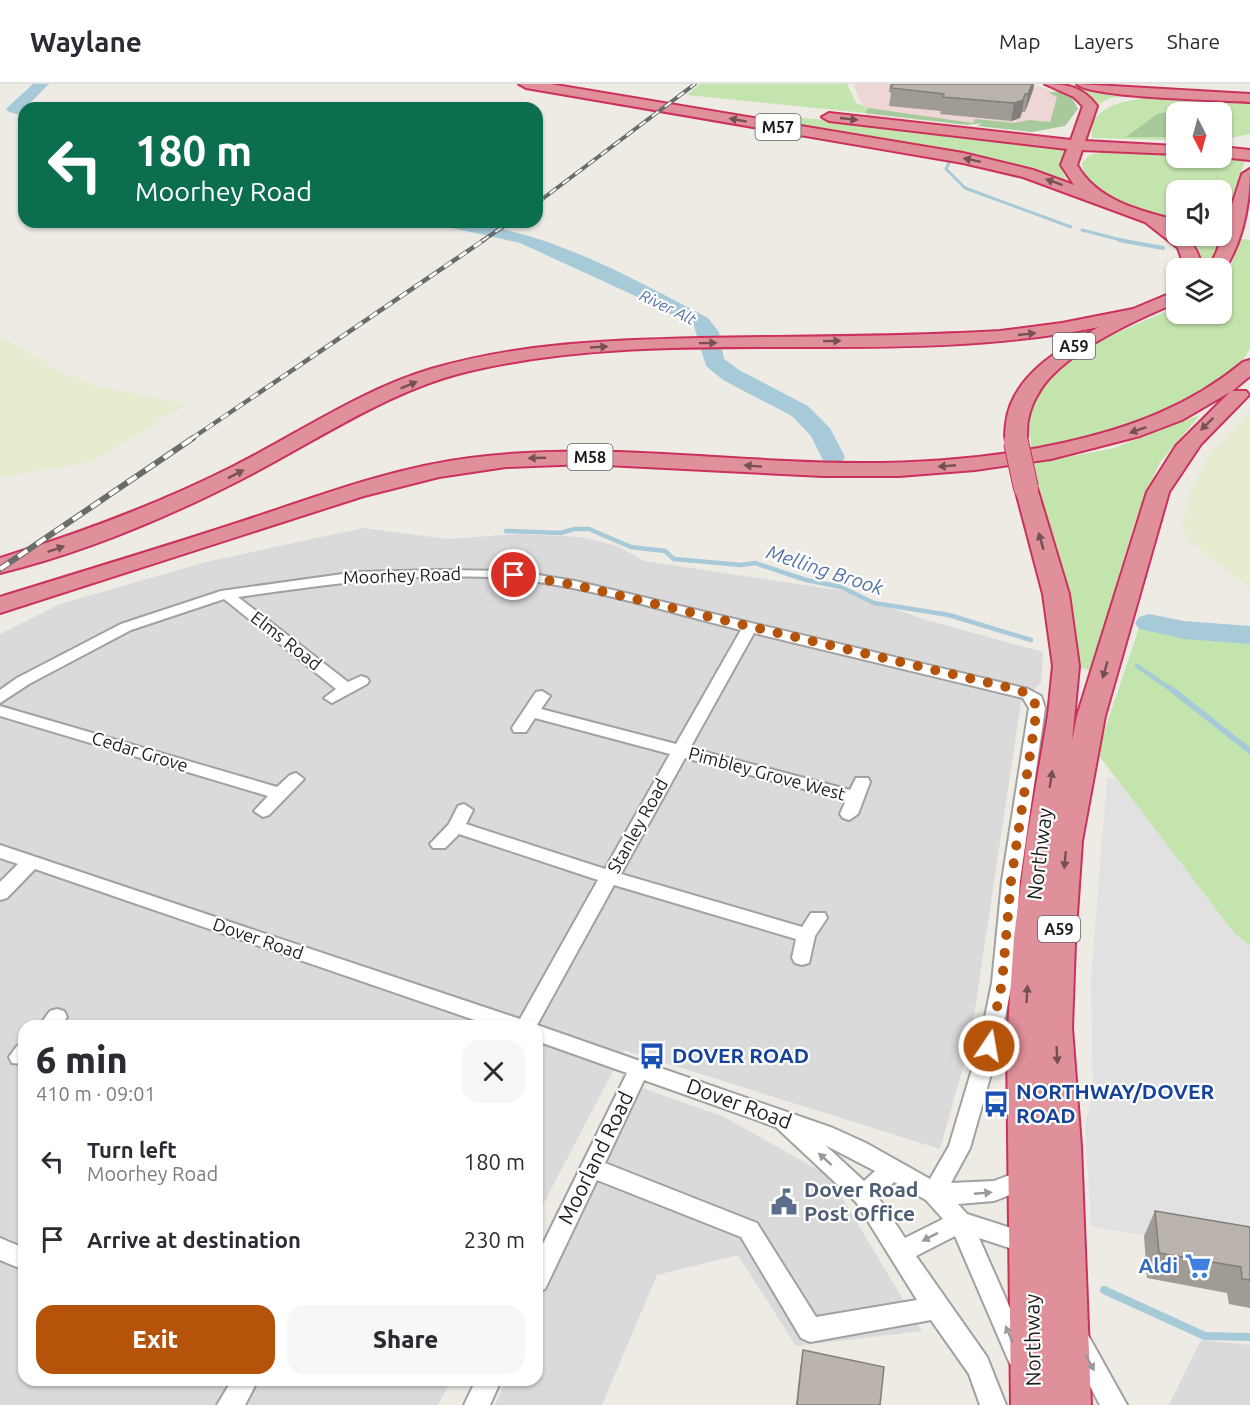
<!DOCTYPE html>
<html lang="en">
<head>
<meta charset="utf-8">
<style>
	:root { --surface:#fff; --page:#f7f7f7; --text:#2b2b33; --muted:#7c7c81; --line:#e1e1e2; --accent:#b45309 }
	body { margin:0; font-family:Ubuntu,sans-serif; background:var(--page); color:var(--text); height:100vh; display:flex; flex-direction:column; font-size:22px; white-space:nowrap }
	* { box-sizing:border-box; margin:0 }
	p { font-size:20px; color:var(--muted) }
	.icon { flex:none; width:33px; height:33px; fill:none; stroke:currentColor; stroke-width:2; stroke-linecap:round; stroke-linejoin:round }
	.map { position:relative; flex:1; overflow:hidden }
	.drawer { position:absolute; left:18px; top:936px; width:525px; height:366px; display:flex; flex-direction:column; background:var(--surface); border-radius:18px; box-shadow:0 2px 4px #0004 }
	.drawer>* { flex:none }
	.hud { position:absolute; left:18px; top:18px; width:525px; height:126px; border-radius:18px; box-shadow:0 2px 4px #0004; background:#0b6e4f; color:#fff; overflow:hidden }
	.needle { width:39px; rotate:174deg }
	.tools { position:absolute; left:1166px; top:18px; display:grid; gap:12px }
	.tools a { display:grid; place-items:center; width:66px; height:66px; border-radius:12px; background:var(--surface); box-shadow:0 2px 4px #0004; font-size:30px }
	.pin { position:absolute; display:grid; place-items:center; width:51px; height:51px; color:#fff; margin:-26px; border:3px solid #fff; border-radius:50%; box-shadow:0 2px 6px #0007 }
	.me { position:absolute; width:66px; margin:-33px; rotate:12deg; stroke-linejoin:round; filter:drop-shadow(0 0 4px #0008) }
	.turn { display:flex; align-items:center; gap:21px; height:126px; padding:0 18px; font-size:27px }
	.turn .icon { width:78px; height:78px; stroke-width:2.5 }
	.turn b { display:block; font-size:42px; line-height:51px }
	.round { display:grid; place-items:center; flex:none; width:63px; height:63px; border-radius:18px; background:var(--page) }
	.summary { display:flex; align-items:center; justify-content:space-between; height:102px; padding:0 18px }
	h1 { font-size:36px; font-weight:800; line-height:45px }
	.primary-button { display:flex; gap:12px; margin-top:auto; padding:12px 18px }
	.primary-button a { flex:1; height:69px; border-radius:18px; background:var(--accent); color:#fff; font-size:24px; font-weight:800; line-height:69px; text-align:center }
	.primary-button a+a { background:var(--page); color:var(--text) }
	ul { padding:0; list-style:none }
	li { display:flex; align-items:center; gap:18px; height:78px; padding:0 18px }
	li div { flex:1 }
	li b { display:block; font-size:22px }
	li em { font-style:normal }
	header { display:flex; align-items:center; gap:36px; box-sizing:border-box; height:84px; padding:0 30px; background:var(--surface); border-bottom:2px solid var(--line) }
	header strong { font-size:28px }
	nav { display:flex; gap:33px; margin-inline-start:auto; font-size:21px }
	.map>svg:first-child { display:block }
	.residential { fill:#dbdada }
	.commercial { fill:#edd6d4 }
	.farmland { fill:#e7ebd0 }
	.grass { fill:#c4e4ad }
	.forest { fill:#a6ca9b }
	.parking { fill:#e1e1e1 }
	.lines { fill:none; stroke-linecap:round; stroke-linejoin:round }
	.stream-far4 { stroke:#a7cad8; stroke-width:3 }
	.stream-far3 { stroke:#a7cad8; stroke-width:4 }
	.stream-far2 { stroke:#a7cad8; stroke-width:4.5 }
	.stream-far1 { stroke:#a7cad8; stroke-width:6 }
	.stream { stroke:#a7cad8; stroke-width:8 }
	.river { fill:#a7cad8; fill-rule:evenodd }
	.street-casing { stroke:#a1a1a1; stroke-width:4 }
	.highway-casing { stroke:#cb315c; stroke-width:4 }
	.street { fill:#fff; fill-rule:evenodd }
	.highway { fill:#e0909a; fill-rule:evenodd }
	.rail-far2-casing { stroke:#6b6b6b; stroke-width:4 }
	.rail-far1-casing { stroke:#6b6b6b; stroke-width:4.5 }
	.rail-casing { stroke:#6b6b6b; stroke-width:6 }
	.rail-far2 { stroke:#fff; stroke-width:2; stroke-dasharray:8; stroke-linecap:butt }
	.rail-far1 { stroke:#fff; stroke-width:3; stroke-dasharray:9; stroke-linecap:butt }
	.rail { stroke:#fff; stroke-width:4; stroke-dasharray:11; stroke-linecap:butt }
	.highway-bridge-casing { stroke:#cb315c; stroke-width:26; stroke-linecap:butt }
	.highway-bridge { stroke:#e0909a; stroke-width:24 }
	.wall { fill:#a09b95 }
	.shaded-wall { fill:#827e79 }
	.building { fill:#bab4ad; stroke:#827e79; stroke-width:1.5 }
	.oneway { fill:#755155 }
	.oneway2 { fill:#999 }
	.route { stroke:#b45309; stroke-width:10; stroke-dasharray:0 18 }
	.labels { text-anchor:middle; stroke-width:4.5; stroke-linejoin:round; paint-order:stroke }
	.shield { fill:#fff; stroke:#616161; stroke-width:1.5 }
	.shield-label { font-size:16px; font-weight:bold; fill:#1d1d1d }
	.far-water-label { font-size:16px; font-style:italic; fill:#5175a5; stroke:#fff }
	.street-label { font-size:18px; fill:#1d1d1d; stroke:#fff }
	.water-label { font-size:20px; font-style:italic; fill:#5175a5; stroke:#fff }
	.near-street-label { font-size:21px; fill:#1d1d1d; stroke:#fff }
	.near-transit-label { font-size:21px; font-weight:bold; fill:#164399; stroke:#fff; text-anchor:start }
	.near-service-label { font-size:21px; font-weight:bold; fill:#4e5e75; stroke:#fff; text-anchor:start }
	.near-shop-label { font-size:21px; font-weight:bold; fill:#366cbe; stroke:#fff; text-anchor:end }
</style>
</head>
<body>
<header>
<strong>Waylane</strong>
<nav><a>Map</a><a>Layers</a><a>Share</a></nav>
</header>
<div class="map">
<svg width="1250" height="1321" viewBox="0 0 1250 1321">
	<rect width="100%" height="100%" fill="#edebe4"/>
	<g class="residential">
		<path d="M363,444L448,455L518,450L580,453L618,462L644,477L844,507L923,535L1043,568L1041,599L1021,618L970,958L940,1065L624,966L537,1132V942H24V1296H451L438,1321H0V550L60,520L206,478Z"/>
		<path d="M634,1001L724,1033L829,1092L922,1247L796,1262L738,1171L657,1191L602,1321H495L506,1296H537V1224Z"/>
		<path d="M1201,1256L1250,1261V1321H1169Z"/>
	</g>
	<path class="commercial" d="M853,0H1032L1066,12L1051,41L966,40L867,31Z"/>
	<g class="farmland">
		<path d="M0,253L58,286L95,302L187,320L91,378L0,393Z"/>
		<path d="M1250,329V504L1188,456L1182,442L1190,409L1206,375Z"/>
	</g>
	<g class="grass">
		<path d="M700,0H847L856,19L868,24L865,29L687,11Z"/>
		<path d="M1058,0C1086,0 1115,7 1144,9L1110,14L1097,21L1073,5Z"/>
		<path d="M1173,12L1250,17V50L1221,56V28H1176V56L1092,54C1092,49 1091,41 1094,36C1109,14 1150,14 1173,12Z"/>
		<path d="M779,31L1066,63L1060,82L1068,99L771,39Z"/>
		<path d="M1113,66L1176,69V74L1246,73L1222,142L1221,106H1176V136C1153,131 1095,116 1084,93C1083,90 1083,83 1082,79L1090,71Z"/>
		<path d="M1187,152L1220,154L1216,173L1206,184L1197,162Z"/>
		<path d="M1241,155L1250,156V264C1219,326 1094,350 1032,366L1029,343L1033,316L1062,283L1096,258L1176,223V230H1221V196L1227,192Z"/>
		<path d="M1200,331L1160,378L1136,434L1117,497L1108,539L1089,586L1075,582L1033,380L1114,364Z"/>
		<path d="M1139,544L1194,554L1250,555V862L1234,849L1097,669Z"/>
	</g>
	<g class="forest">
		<path d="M1059,7L1072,14L1078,25L1065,42L1032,48L977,42L982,39L967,41L865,29L868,24L973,39L975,35L1015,39L1029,36L1050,38L1057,13L1049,9Z"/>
		<path d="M1197,26L1221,28H1176V53H1126L1159,29Z"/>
	</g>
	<path class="parking" d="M1107,694L1117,695L1234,849L1250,862V1170L1091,1142L1085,1041L1093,1010L1091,895Z"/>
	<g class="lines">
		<g class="stream-far4">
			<path d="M949,79L946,85L965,104L1071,143"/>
			<path d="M1082,146L1125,157"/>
		</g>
		<path class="stream-far3" d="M1119,156L1163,164"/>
		<g class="stream-far2">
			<path d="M506,447L561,449L574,445H589L631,463L665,467L674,475L741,481L755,479L806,496L841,503L874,519L949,531L1031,556"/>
			<path d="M1137,582L1172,606"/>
		</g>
		<path class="stream-far1" d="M1170,604L1250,667"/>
		<path class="stream" d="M1104,1206L1205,1252L1250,1253"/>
		<g class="river">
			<path d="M33,0H49L26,23L30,24H24V32L9,28L6,25L9,22Z"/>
			<path d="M440,138C534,138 626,191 708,234L719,248L724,275L739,286L808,322L830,344L845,373L842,378L833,380L824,378L811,352L792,332L723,296L706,282L694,242L642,215L520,159L443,142Z"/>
			<path d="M1149,530L1184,537L1250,542V560L1184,555L1139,545L1135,539L1139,533Z"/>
		</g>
		<g class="street-casing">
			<g id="street">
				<path d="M441,486L514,487L575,497L1028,605L1041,612L1045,624L1020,797L1012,899L999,962L970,1064L951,1099L994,1097L1028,1084L1036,1087L1039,1094L1036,1101L994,1117L958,1120L967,1130L1039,1153L1043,1160L1039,1167L1031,1171L979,1154L1031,1272L1028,1280L1019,1284L1010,1280L955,1152L916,1172L987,1273L1006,1321H980L969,1290L931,1236L810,1258L801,1254L741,1153L597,1096L545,1205L537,1208V1172L627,989L537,957V942H492L35,785L7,814L0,816V798L18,780L0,774V761L520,935L598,796L459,750L445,764H433L430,760L449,740L458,722L464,720L473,726L466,740L605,785L670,670L535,634L526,648H514L512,644L536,608L542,607L550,612L541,625L676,660L741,546C667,528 591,503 515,495C424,486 328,500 238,513L348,598L361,592L367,594L369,597L367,600L332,619L324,614L336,605L224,515L131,546L29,600L0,619V606L17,594L121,540L221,507L357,488ZM754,549L1023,614L1029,624L1002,797L992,899L979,962L949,1062L930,1095L866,1059L833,1044L649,980L647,977L637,976L537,941L614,801L796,855L792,874L795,879L802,881L809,879L815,852L827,834L825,829H811L802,843L621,790L685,674L846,716L840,730L843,734L849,736L858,730L870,698L868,694H856L850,706L690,664ZM644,996L776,1043L856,1118L917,1216L816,1233L757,1139L605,1079ZM825,1061L875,1087L864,1097ZM894,1098L926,1116L943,1135L905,1154L878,1113Z"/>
				<path d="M0,622L277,703L290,691L296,689L304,695L269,731L263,733L254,727L268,712L0,632Z"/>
				<path d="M57,925L64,927L67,933L61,942H39L50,927Z"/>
				<path d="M24,960V980L12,979L9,973L17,962Z"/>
				<path d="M0,1154L24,1164V1186L0,1176Z"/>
				<path d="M1079,1247L1088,1251L1127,1321H1100L1067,1259L1070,1251Z"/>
				<path d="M232,1296H258L245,1321H217Z"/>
				<path d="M476,1296H501L490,1321H464Z"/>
			</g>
		</g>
		<g class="highway-casing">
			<g id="highway">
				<path d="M519,0H550L963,69L1033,86L1074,101L1061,81L1067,65L829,37L822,33L829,29L1071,56L1083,22L1074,13L1045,0C1068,0 1083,3 1097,22L1085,57L1176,62V70L1082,66L1077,81C1096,116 1140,127 1176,136V152H1186C1194,161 1200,171 1202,184H1185L1178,164L1145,138L1023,93L963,79L526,4Z"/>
				<path d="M1077,0L1250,10V18C1223,16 1091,14 1077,0Z"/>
				<path d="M1221,63L1250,66V76L1221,73Z"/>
				<path d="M1250,85C1250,120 1243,158 1223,188H1221V184H1209L1217,167L1242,90Z"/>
				<path d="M1176,207V219C1135,236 1060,270 1038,310C1033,318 1030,326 1028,336C1026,345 1029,355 1024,363H1008C1004,356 1005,348 1006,340C1011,292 1061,264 1099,243C893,285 677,240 474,286C397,303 330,348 261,385C180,428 90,467 0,489V474C80,449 159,420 234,382C299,349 361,306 431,285C519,259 610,256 701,254C801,252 900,253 1000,247L1062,239L1133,225Z"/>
				<path d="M1250,276V292L1232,307H1246L1249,311L1201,360L1169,408L1105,632L1082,757L1075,859L1072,944L1081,1062L1091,1321H1011L1007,959L1014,853L1027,754L1048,631L1053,582L1043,510L1015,404L1018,399H1034L1037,404L1069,510L1079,582L1072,657L1077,632L1147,408L1176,362L1230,308L1182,336L1140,352L1051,375L975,386L899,392H823L586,380L506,383L439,393L364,412L0,529V513C80,488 161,464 240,438C316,413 391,384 470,374C576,360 681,372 786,377C878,382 972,379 1063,359C1130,344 1190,322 1243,278Z"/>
			</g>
		</g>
		<use href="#street" class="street"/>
		<use href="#highway" class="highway"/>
		<g class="rail-far2-casing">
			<g id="rail-far2">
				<path d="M537,119L695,0"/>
				<path d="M482,157L510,138"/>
			</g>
		</g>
		<g class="rail-far1-casing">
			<path id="rail-far1" d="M191,355L484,156"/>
		</g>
		<g class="rail-casing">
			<path id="rail" d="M0,485L193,354"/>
		</g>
		<use href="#rail-far2" class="rail-far2"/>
		<use href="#rail-far1" class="rail-far1"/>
		<use href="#rail" class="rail"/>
		<g class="highway-bridge-casing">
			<path id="highway-bridge" d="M1016,358L1026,404"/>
		</g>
		<use href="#highway-bridge" class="highway-bridge"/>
	</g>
	<g class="wall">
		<path d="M890,0H1034L1033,6L1025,28H1022L1020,34L1011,37L940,30L941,27L889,22L891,9L889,8Z"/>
		<path d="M1155,1127L1250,1143V1224L1229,1220L1227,1209L1147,1194L1144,1152Z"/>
		<path d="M803,1266L880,1321H796L800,1284Z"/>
	</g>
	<g class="shaded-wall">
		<path d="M1032,0H1034L1033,6L1025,28L1028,10Z"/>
		<path d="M1025,10L1022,28L1020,34L1011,37L1014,19Z"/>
	</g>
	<g class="building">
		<path d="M893,0H1032L1028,10H1025L1023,16L1014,19L943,13L944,10L891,4Z"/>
		<path d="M1155,1127L1250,1143V1196L1242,1195L1241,1183L1159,1169Z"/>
		<path d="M803,1266L884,1283L880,1321H797Z"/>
	</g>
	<defs><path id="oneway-solid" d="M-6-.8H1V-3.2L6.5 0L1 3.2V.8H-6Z" transform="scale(1.5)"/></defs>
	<g class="oneway">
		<use href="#oneway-solid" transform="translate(849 35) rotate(6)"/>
		<use href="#oneway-solid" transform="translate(738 36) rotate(-170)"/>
		<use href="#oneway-solid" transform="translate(972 76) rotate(-168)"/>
		<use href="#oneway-solid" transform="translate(1054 98) rotate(-160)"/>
		<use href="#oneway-solid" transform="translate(1027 250) rotate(-6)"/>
		<use href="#oneway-solid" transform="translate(832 257) rotate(-1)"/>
		<use href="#oneway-solid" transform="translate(708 259) rotate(-1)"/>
		<use href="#oneway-solid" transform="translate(599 263) rotate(-3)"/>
		<use href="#oneway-solid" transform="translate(409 301) rotate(-22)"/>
		<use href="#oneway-solid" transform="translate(1207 340) rotate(136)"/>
		<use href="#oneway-solid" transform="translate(1138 346) rotate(161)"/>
		<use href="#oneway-solid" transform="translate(537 374) rotate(178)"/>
		<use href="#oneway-solid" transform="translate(753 382) rotate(-176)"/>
		<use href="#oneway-solid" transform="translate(947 382) rotate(175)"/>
		<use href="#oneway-solid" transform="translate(236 390) rotate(-27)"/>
		<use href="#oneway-solid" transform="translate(1041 457) rotate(-106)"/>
		<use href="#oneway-solid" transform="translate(56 465) rotate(-19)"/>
		<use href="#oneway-solid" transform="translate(1105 586) rotate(106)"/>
		<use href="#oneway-solid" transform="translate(1051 695) rotate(-81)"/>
		<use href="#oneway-solid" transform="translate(1065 776) rotate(95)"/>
		<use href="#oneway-solid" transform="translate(1027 910) rotate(-87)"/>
		<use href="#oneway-solid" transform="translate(1057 971) rotate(87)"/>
	</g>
	<g class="oneway2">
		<use href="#oneway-solid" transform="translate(825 1075) rotate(-138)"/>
		<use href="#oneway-solid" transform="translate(983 1109) rotate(-5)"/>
		<use href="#oneway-solid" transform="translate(930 1153) rotate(153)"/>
		<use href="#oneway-solid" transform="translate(1009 1250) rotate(-114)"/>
		<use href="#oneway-solid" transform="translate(1090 1279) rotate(61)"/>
	</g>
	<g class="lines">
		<path class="route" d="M514,491L575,501L1019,606L1031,612L1037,624L1011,797L1002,899L989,962"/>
	</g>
	<defs>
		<g id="bus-bare" transform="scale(2.07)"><path d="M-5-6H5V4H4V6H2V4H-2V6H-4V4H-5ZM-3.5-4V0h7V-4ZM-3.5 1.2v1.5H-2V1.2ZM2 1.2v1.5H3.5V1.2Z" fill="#1a4fb4" stroke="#fff" stroke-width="2.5" paint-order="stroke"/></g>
		<g id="civic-bare" transform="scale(2.07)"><path d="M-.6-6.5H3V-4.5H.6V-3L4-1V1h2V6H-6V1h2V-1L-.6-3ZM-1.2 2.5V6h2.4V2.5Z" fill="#5c6f8a" stroke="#fff" stroke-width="2.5" paint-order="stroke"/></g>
		<g id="supermarket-bare" transform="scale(2.07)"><path d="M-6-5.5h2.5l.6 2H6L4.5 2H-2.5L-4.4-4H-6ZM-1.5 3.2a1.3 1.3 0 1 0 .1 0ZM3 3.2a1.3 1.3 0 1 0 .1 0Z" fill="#3f7fe0" stroke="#fff" stroke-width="2.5" paint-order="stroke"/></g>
	</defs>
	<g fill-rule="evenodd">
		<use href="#bus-bare" x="652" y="972"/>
		<use href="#bus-bare" x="996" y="1020"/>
		<use href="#civic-bare" x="784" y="1118"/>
		<use href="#supermarket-bare" x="1198" y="1182"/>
	</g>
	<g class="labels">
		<g class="shield">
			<rect x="755.5" y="30" width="45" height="26" rx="4.5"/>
			<rect x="1053" y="249" width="42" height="26" rx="4.5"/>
			<rect x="567.5" y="360" width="45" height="26" rx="4.5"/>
			<rect x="1038" y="832" width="42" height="26" rx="4.5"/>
		</g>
		<g class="shield-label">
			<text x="778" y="49">M57</text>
			<text x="1074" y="268">A59</text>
			<text x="590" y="379">M58</text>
			<text x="1059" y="851">A59</text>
		</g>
		<g class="far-water-label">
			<text transform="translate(668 223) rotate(26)" y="6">River Alt</text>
		</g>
		<g class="street-label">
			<text transform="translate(402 492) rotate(-2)" y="6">Moorhey Road</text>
			<text transform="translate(286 557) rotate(38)" y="6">Elms Road</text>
			<text transform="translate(140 668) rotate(17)" y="6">Cedar Grove</text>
			<text transform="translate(767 690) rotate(15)" y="6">Pimbley Grove West</text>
			<text transform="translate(638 742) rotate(-61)" y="6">Stanley Road</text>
			<text transform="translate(258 855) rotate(19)" y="6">Dover Road</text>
		</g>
		<g class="water-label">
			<text transform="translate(825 486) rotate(18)" y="7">Melling Brook</text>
		</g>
		<g class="near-street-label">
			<text transform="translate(1040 770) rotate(-83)" y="7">Northway</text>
			<text transform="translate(739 1020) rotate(20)" y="7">Dover Road</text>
			<text transform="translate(596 1074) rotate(-64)" y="7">Moorland Road</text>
			<text transform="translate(1033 1256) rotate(-91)" y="7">Northway</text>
		</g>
		<g class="near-transit-label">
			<text x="672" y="979">DOVER ROAD</text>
			<text x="1016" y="1015">NORTHWAY/DOVER<tspan x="1016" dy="24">ROAD</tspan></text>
		</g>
		<g class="near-service-label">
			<text x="804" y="1113">Dover Road<tspan x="804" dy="24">Post Office</tspan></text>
		</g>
		<g class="near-shop-label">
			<text x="1178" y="1189">Aldi</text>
		</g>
	</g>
</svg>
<div class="tools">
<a><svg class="needle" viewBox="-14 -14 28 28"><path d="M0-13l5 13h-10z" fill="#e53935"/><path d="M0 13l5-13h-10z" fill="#7c7c81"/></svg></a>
<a><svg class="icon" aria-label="sound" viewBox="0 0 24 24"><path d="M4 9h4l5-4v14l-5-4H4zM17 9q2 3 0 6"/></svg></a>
<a><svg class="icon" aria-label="layers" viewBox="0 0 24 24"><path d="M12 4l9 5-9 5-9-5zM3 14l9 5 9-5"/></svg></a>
</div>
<div class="pin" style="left:514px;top:491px;background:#d93025"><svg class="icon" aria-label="arrive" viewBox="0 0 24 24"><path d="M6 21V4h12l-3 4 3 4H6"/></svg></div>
<svg class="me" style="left:989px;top:962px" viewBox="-20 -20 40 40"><circle r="17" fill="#b45309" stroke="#fff" stroke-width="3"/><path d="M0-11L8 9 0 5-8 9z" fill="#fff"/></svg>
<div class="hud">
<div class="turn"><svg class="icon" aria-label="left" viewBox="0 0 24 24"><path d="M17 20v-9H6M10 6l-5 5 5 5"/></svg><div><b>180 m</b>Moorhey Road</div></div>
</div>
<section class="drawer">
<div class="summary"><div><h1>6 min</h1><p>410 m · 09:01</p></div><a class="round"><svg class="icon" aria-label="close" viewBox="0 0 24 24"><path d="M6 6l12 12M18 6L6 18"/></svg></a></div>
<ul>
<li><svg class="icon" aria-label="left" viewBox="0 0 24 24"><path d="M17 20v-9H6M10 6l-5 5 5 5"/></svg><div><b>Turn left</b><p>Moorhey Road</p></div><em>180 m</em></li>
<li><svg class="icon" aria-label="arrive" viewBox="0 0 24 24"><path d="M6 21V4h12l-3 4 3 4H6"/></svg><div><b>Arrive at destination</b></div><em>230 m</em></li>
</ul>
<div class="primary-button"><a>Exit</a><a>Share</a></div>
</section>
</div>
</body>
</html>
